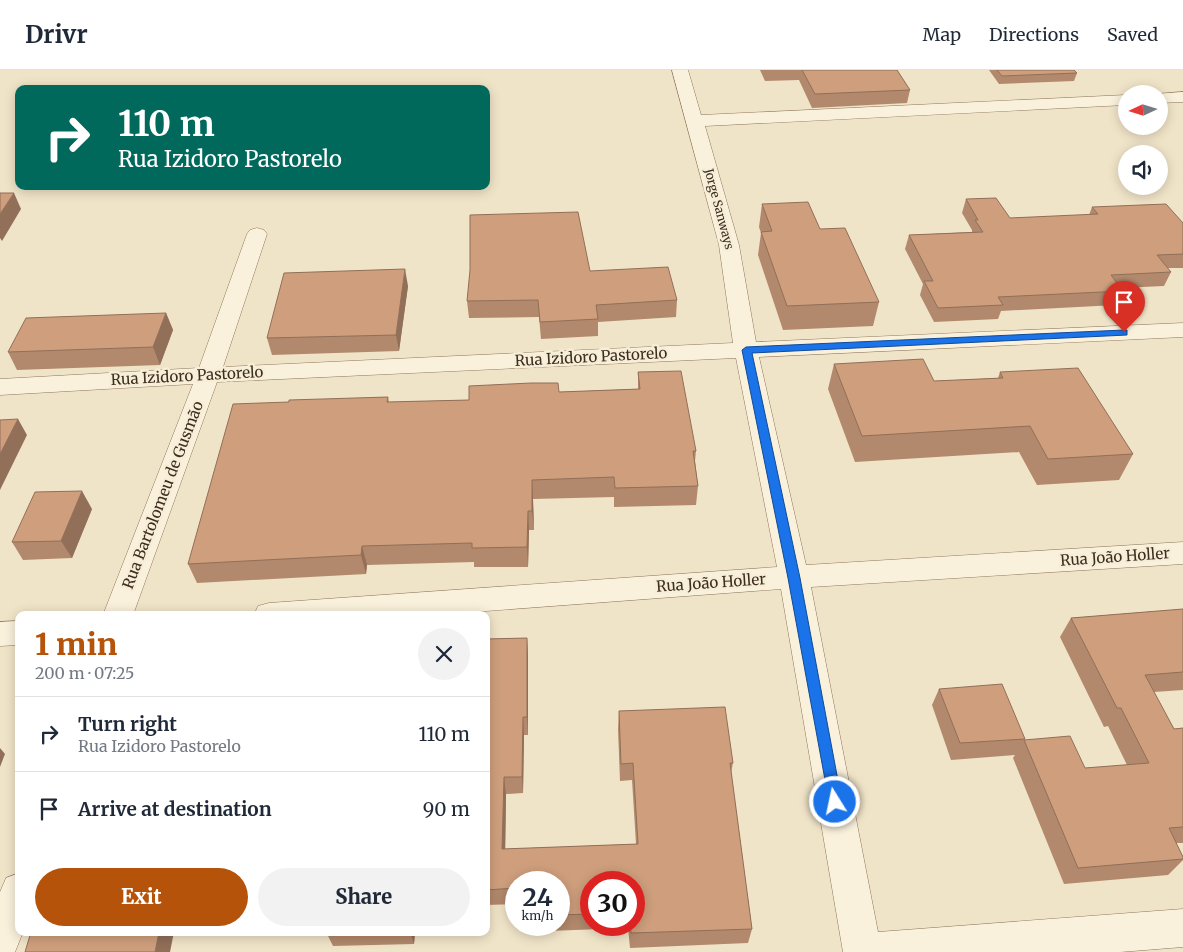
<!DOCTYPE html>
<html lang="en">
<head>
<meta charset="utf-8">
<style>
	:root { --surface:#fff; --page:#f2f2f3; --text:#1f2937; --muted:#747a83; --line:#e0e1e3; --accent:#b45309 }
	body { margin:0; font-family:Merriweather,serif; background:var(--page); color:var(--text); height:100vh; display:flex; flex-direction:column; font-size:19px; white-space:nowrap }
	* { box-sizing:border-box; margin:0 }
	p { font-size:16px; color:var(--muted) }
	.icon { flex:none; width:28px; height:28px; fill:none; stroke:currentColor; stroke-width:2; stroke-linecap:round; stroke-linejoin:round }
	.map { position:relative; flex:1; overflow:hidden }
	.side { position:absolute; left:15px; top:541px; width:475px; height:325px; display:flex; flex-direction:column; background:var(--surface); border-radius:10px; box-shadow:0 2px 12px #0003 }
	.side>* { flex:none }
	.hud { position:absolute; left:15px; top:15px; width:475px; height:105px; border-radius:10px; box-shadow:0 2px 12px #0003; background:#00695c; color:#fff; overflow:hidden }
	.needle { width:32px; rotate:266deg }
	.fabs { position:absolute; left:1118px; top:15px; display:grid; gap:10px }
	.fabs a { display:grid; place-items:center; width:50px; height:50px; border-radius:50%; background:var(--surface); box-shadow:0 2px 12px #0003; font-size:25px }
	.speed { position:absolute; left:505px; top:801px; display:flex; gap:10px; font-size:25px; font-weight:700; text-align:center }
	.speed>* { display:grid; place-content:center; width:65px; height:65px; border-radius:50%; background:var(--surface); box-shadow:0 2px 12px #0003; line-height:1 }
	.speed small { font-size:12px; font-weight:400 }
	.speed .limit { border:8px solid #d22; background:#fff; color:#111 }
	.pin { position:absolute; display:grid; place-items:center; width:42px; height:42px; color:#fff; margin:-51px -21px; border-radius:50% 50% 50% 0; rotate:-45deg; box-shadow:0 0 5px #0007 }
	.pin .icon { rotate:45deg }
	.me { position:absolute; width:55px; margin:-28px; rotate:350deg; stroke-linejoin:round; filter:drop-shadow(0 0 4px #0008) }
	.turn { display:flex; align-items:center; gap:18px; height:105px; padding:0 20px; font-size:22px }
	.turn .icon { width:65px; height:65px; stroke-width:2.5 }
	.turn b { display:block; font-size:35px; line-height:42px }
	.round { display:grid; place-items:center; flex:none; width:52px; height:52px; border-radius:26px; background:var(--page) }
	.headline { display:flex; align-items:center; justify-content:space-between; height:85px; padding:0 20px }
	h1 { font-size:30px; font-weight:800; line-height:38px; color:var(--accent) }
	.cta { display:flex; gap:10px; margin-top:auto; padding:10px 20px }
	.cta a { flex:1; height:58px; border-radius:30px; background:var(--accent); color:#fff; font-size:20px; font-weight:800; line-height:58px; text-align:center }
	.cta a+a { background:var(--page); color:var(--text) }
	ul { padding:0; list-style:none }
	li { display:flex; align-items:center; gap:15px; height:75px; padding:0 20px; border-top:1px solid var(--line) }
	li div { flex:1 }
	li b { display:block; font-size:19px }
	li em { font-style:normal }
	header { display:flex; align-items:center; gap:30px; box-sizing:border-box; height:70px; padding:0 25px; background:var(--surface); border-bottom:1px solid var(--line) }
	header strong { font-size:24px }
	nav { display:flex; gap:28px; margin-inline-start:auto; font-size:18px }
	.map>svg:first-child { display:block }
	.lines { fill:none; stroke-linecap:round; stroke-linejoin:round }
	.minor-casing { stroke:#8d765c; stroke-width:1 }
	.minor { fill:#faf1dc; fill-rule:evenodd }
	.wall { fill:#b2896c; fill-rule:evenodd }
	.shaded-wall { fill:#916f58 }
	.building { fill:#cf9f7d; stroke:#916f58 }
	.route { fill:#1a73e8; stroke:#114b97 }
	.labels { text-anchor:middle; stroke-width:5; stroke-linejoin:round; paint-order:stroke }
	.far-street-label { font-size:12px; fill:#3d2e20; stroke:#f7eed8 }
	.street-label { font-size:15px; fill:#3d2e20; stroke:#f7eed8 }
</style>
</head>
<body>
<header>
<strong>Drivr</strong>
<nav><a>Map</a><a>Directions</a><a>Saved</a></nav>
</header>
<div class="map">
<svg width="1183" height="882" viewBox="0 0 1183 882">
	<rect width="100%" height="100%" fill="#f0e4c8"/>
	<g class="lines">
		<g class="minor-casing">
			<g id="minor">
				<path d="M672,0H688L701,45L1126,25V35L705,56L739,175L756,272L1183,253V267L759,287L806,495L1183,472V494L811,517L878,862L1183,839V877L1120,882H843L781,519L432,545H254L258,536L269,533L777,497L736,288L217,312L133,545H103L193,314L0,325V309L199,298L247,164L250,160L257,158L264,160L267,164L223,297L733,273L719,175Z"/>
				<path d="M1183,22V32L1159,33V24H1155Z"/>
				<path d="M19,551V575L0,576V552Z"/>
				<path d="M19,803V862H23L15,882H0V822L6,808Z"/>
			</g>
		</g>
		<use href="#minor" class="minor"/>
	</g>
	<g class="wall">
		<path d="M760,0H897L910,20L907,33L812,38L799,10L765,11Z"/>
		<path d="M989,0H1074L1077,3L1074,11L999,14Z"/>
		<path d="M966,129L1010,148L1089,145L1092,137L1183,153V198H1167L1171,202L1164,216L1121,218L1123,221L1116,235L1001,241L998,249L934,252L920,225L923,214L905,179L909,165L972,162V160L962,143Z"/>
		<path d="M762,134L820,159L879,232L873,256L783,260L758,185L761,163L759,157Z"/>
		<path d="M590,201L677,230L676,247L598,252V266L541,269L539,247L469,248L467,231Z"/>
		<path d="M408,216L399,281L272,285L267,268Z"/>
		<path d="M166,243L173,260L160,295L17,300L8,282Z"/>
		<path d="M834,294L934,311L998,308L1000,302L1133,384L1119,410L1037,415L1019,382L855,392L828,319Z"/>
		<path d="M638,302L696,381L695,391L698,416L696,435L614,437V427L533,429L534,460H529L528,497H474V492L367,495L366,504L197,513L188,494L289,332L388,327L389,332L469,330L559,322L638,319Z"/>
		<path d="M92,439L72,488L23,490L12,472Z"/>
		<path d="M1183,539V620L1154,622L1174,659L1183,658V773H1176L1183,787V790L1168,805L1064,814L1013,688L1015,685L951,690L932,635L939,619L1025,669L1024,670L1085,698L1127,695L1108,656L1104,657L1060,567L1071,548Z"/>
		<path d="M527,568L528,586V665H524L523,723L506,724L505,779L636,774L632,710L620,711L618,659L619,641L733,693L731,703L752,859L748,873L630,878L628,858L522,862L521,855H559V812H516V834L486,835V569ZM591,812H634V855H591Z"/>
		<path d="M326,862H415L414,874L333,876Z"/>
	</g>
	<g class="shaded-wall">
		<path d="M14,123L21,139L2,171L0,168V144Z"/>
		<path d="M405,199L408,216L399,281L396,265Z"/>
		<path d="M166,243L173,260L160,295L153,277Z"/>
		<path d="M18,349L27,365L0,420V384Z"/>
		<path d="M532,410L533,429L534,460L532,441Z"/>
		<path d="M82,421L92,439L72,488L61,471Z"/>
		<path d="M528,441L529,460L528,497L527,477Z"/>
		<path d="M362,476L367,495L366,504L361,485Z"/>
		<path d="M527,568L528,586V665L527,647Z"/>
		<path d="M523,647L524,665L523,723L522,707Z"/>
		<path d="M0,678L5,684L0,697Z"/>
		<path d="M504,707L506,724L505,795L502,779Z"/>
		<path d="M159,862H174L170,882H155Z"/>
		<path d="M410,862H415L414,874Z"/>
	</g>
	<g class="building">
		<path d="M802,0H897L910,20L815,24Z"/>
		<path d="M997,0H1074L1077,3L1002,6Z"/>
		<path d="M0,123H14L0,144Z"/>
		<path d="M996,128L1010,148L1098,144L1092,137L1166,134L1183,153V184L1157,185L1171,202L1111,205L1123,221L998,227L1003,235L938,238L924,211H933L909,165L983,162L975,150H978L966,129Z"/>
		<path d="M808,132L820,159L845,158L879,232L787,236L761,162L772,161L762,134Z"/>
		<path d="M578,142L590,201L668,197L677,230L596,235L598,249L540,252L538,230L467,231L470,200V145Z"/>
		<path d="M405,199L396,265L267,268L284,203Z"/>
		<path d="M166,243L153,277L8,282L26,248Z"/>
		<path d="M923,289L934,311L1003,308L1000,302L1078,298L1133,384L1048,389L1030,356L862,366L834,294Z"/>
		<path d="M681,301L696,381H693L698,416L615,418L614,407L532,410V441H528L527,477L472,478V473L362,476L361,485L188,494L233,334L289,332V330L388,327L387,332L469,330V316L531,313H558L559,322L640,319L638,302Z"/>
		<path d="M18,349L0,384V350Z"/>
		<path d="M82,421L61,471L12,472L35,422Z"/>
		<path d="M1183,539V602L1145,605L1174,659L1183,658V757L1169,758L1183,787V789L1078,798L1024,670L1070,666L1085,698L1149,693L1121,638H1117L1071,548Z"/>
		<path d="M527,568V647H523L522,707H504L502,779L638,774L633,693L621,694L619,641L725,637L733,693H730L752,859L631,863L630,855H634V812H591V844L559,845V812H516V818L486,820V569Z"/>
		<path d="M1002,614L1025,669L960,673L939,619Z"/>
		<path d="M31,862H159L155,882H25Z"/>
	</g>
	<path class="route" d="M1124,260H1127V265L752,283L800,508L842,732L840,737L835,739L830,737L788,508L742,280L746,277Z"/>
	<g class="labels">
		<g class="far-street-label">
			<text transform="translate(719 139) rotate(75)" y="4">Jorge Sanways</text>
		</g>
		<g class="street-label">
			<text transform="translate(591 287) rotate(-3)" y="5">Rua Izidoro Pastorelo</text>
			<text transform="translate(187 306) rotate(-3)" y="5">Rua Izidoro Pastorelo</text>
			<text transform="translate(163 425) rotate(-69)" y="5">Rua Bartolomeu de Gusmão</text>
			<text transform="translate(1115 487) rotate(-4)" y="5">Rua João Holler</text>
			<text transform="translate(711 513) rotate(-4)" y="5">Rua João Holler</text>
		</g>
	</g>
</svg>
<div class="fabs">
<a><svg class="needle" viewBox="-14 -14 28 28"><path d="M0-13l5 13h-10z" fill="#e53935"/><path d="M0 13l5-13h-10z" fill="#747a83"/></svg></a>
<a><svg class="icon" aria-label="sound" viewBox="0 0 24 24"><path d="M4 9h4l5-4v14l-5-4H4zM17 9q2 3 0 6"/></svg></a>
</div>
<div class="speed"><div>24<small>km/h</small></div><div class="limit">30</div></div>
<div class="pin" style="left:1124px;top:262px;background:#d93025"><svg class="icon" aria-label="arrive" viewBox="0 0 24 24"><path d="M6 21V4h12l-3 4 3 4H6"/></svg></div>
<svg class="me" style="left:835px;top:732px" viewBox="-20 -20 40 40"><circle r="17" fill="#1a73e8" stroke="#fff" stroke-width="3"/><path d="M0-11L8 9 0 5-8 9z" fill="#fff"/></svg>
<div class="hud">
<div class="turn"><svg class="icon" aria-label="right" viewBox="0 0 24 24"><path d="M7 20v-9h11M14 6l5 5-5 5"/></svg><div><b>110 m</b>Rua Izidoro Pastorelo</div></div>
</div>
<section class="side">
<div class="headline"><div><h1>1 min</h1><p>200 m · 07:25</p></div><a class="round"><svg class="icon" aria-label="close" viewBox="0 0 24 24"><path d="M6 6l12 12M18 6L6 18"/></svg></a></div>
<ul>
<li><svg class="icon" aria-label="right" viewBox="0 0 24 24"><path d="M7 20v-9h11M14 6l5 5-5 5"/></svg><div><b>Turn right</b><p>Rua Izidoro Pastorelo</p></div><em>110 m</em></li>
<li><svg class="icon" aria-label="arrive" viewBox="0 0 24 24"><path d="M6 21V4h12l-3 4 3 4H6"/></svg><div><b>Arrive at destination</b></div><em>90 m</em></li>
</ul>
<div class="cta"><a>Exit</a><a>Share</a></div>
</section>
</div>
</body>
</html>
